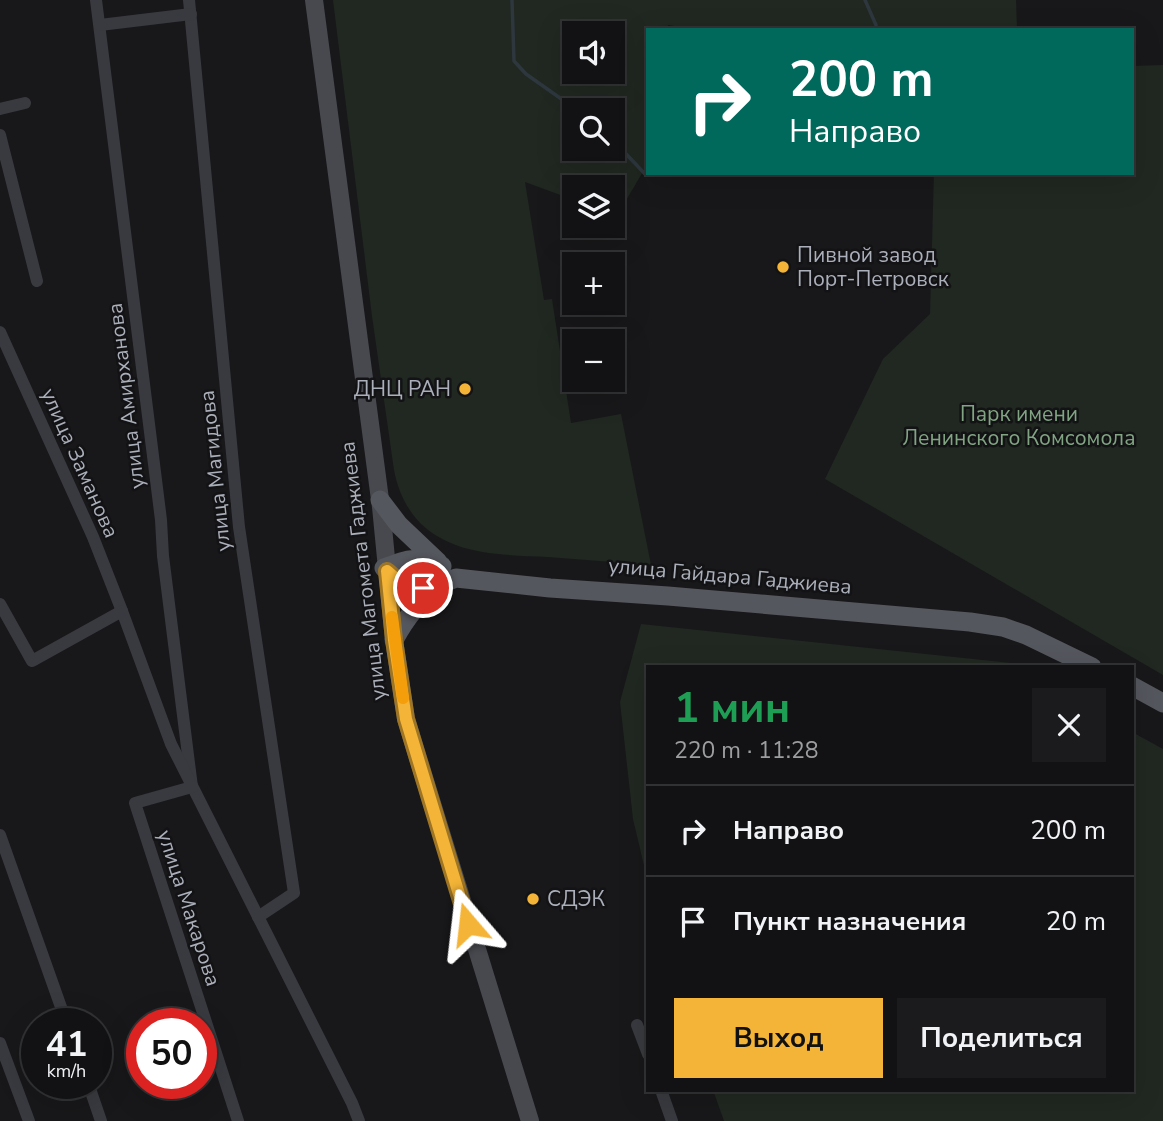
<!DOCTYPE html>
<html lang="ru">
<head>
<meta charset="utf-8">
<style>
	:root { --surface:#121214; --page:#1b1b1d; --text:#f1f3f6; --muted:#9c9ea0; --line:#313234; --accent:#f3b437 }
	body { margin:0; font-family:"Nunito Sans",sans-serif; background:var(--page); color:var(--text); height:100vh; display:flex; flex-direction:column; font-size:26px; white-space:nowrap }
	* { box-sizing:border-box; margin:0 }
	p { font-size:23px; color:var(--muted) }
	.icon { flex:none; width:38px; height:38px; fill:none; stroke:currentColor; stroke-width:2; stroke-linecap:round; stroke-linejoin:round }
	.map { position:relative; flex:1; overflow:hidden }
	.drawer { position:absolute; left:646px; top:665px; width:488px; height:427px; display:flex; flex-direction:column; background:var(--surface); border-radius:0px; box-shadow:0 7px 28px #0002,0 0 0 2px var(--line) }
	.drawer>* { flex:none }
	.banner { position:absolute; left:646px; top:28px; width:488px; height:147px; border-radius:0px; box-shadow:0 7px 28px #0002,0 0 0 2px var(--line); background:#00695c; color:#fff; overflow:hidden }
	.buttons { position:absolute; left:562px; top:21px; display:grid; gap:14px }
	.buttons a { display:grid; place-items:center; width:63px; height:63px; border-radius:0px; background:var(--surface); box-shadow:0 7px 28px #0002,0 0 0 2px var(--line); font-size:35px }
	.speed { position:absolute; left:21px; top:1008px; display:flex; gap:14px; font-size:35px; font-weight:700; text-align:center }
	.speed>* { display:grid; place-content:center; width:91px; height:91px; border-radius:50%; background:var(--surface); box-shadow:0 7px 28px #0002,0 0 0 2px var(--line); line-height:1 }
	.speed small { font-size:18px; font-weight:400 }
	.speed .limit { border:10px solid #d22; background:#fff; color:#111 }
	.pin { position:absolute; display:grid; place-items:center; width:60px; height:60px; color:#fff; margin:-30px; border:4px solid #fff; border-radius:50%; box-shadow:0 2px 7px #0007 }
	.me { position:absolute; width:77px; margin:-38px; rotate:343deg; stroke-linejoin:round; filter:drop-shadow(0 0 5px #0008) }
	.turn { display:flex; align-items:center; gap:24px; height:147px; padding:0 28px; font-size:32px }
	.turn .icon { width:91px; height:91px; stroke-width:2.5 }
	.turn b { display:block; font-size:49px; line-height:60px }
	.round { display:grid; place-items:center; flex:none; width:74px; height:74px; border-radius:0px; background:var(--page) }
	.headline { display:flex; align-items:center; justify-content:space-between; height:119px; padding:0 28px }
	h1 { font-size:42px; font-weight:700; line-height:52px; color:#1e9e55 }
	.action { display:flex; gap:14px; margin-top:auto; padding:14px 28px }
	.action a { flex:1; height:80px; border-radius:0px; background:var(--accent); color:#111; font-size:28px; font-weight:700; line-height:80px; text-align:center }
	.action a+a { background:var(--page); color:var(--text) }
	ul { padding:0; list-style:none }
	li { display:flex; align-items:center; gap:21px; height:91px; padding:0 28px; border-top:2px solid var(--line) }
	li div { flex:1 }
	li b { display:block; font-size:26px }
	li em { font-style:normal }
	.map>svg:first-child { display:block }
	.green { fill:#202821; fill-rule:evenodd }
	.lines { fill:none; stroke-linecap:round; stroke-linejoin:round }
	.stream { stroke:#2e373e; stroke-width:3.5 }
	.street { stroke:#393a3f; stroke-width:12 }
	.secondary { stroke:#47494f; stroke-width:18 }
	.primary { stroke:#55575e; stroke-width:19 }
	.route-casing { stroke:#9e7524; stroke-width:18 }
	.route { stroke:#f3b437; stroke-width:12 }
	.slow { stroke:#f59e0b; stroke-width:12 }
	.poi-dot { fill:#f3b437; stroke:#131315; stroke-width:2.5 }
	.labels { text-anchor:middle; stroke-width:5; stroke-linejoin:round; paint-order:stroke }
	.poi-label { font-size:21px; fill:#aaafba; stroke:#131315; text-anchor:start }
	.street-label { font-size:21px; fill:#aaafba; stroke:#131315 }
	.park-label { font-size:21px; fill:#81a583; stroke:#131315 }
</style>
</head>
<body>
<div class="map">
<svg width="1163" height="1121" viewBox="0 0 1163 1121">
	<rect width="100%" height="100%" fill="#18181a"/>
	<g class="green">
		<path d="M333,0H1016L1017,30H884L883,28L866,30H699L668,25L667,30H648L647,165L625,202L613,208L612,187H574V200L525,182L544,300L552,299L571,423L621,414L651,565C617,562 582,560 548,557C512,555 469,556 437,536C413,522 399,497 394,470L372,316ZM574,33H612V72H574ZM574,110H612V149H574Z"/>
		<path d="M1163,65V675L825,479L883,359L930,314L934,173H1132V66Z"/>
		<path d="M641,624L1011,663L1017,667H648L647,878L633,819L620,702Z"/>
		<path d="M1132,732L1163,749V1121H724L713,1090H1132Z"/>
	</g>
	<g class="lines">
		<g class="stream">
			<path d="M512,0L514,61L526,74L577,110"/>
			<path d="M865,0L876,25"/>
			<path d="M612,139L645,174"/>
		</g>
		<g class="street">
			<path d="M96,0L161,520L163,556L192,787"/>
			<path d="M189,0L239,527L294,893L258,917"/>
			<path d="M100,25L191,14"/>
			<path d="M0,109L25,103"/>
			<path d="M0,135L37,281"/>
			<path d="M0,332L93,537L122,611"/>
			<path d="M0,604L32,661L122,611L171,744L352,1103L359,1121"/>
			<path d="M192,787L135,803L238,1121"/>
			<path d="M0,835L67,1024"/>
			<path d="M637,1025L648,1054"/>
			<path d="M0,1043L29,1121"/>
			<path d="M88,1083L101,1121"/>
			<path d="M661,1090L672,1121"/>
		</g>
		<path class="secondary" d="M314,0L381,507L394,640L406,719L530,1121"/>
		<g class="primary">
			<path d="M380,500L399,525L438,562"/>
			<path d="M442,566C414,557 413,557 384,568C412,595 422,592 456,578L550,588L668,596L970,622L1003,627L1026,635L1092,667"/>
			<path d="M394,640C407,616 419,602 440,585"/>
			<path d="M1132,686L1163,703"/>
		</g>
	</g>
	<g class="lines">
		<g class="route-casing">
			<path id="route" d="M423,588C405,589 400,582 387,571L394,640L406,719L468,924"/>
		</g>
		<use href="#route" class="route"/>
		<path class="slow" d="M392,617L403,698"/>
	</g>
	<g class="poi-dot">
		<circle cx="783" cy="267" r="7"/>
		<circle cx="465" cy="389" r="7"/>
		<circle cx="533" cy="899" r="7"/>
	</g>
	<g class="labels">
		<g class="poi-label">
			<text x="797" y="262">Пивной завод<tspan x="797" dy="24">Порт-Петровск</tspan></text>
			<text x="451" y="396" text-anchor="end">ДНЦ РАН</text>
			<text x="547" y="906">СДЭК</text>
		</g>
		<g class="street-label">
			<text transform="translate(126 396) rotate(-97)" y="7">улица Амирханова</text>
			<text transform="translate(80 463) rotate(66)" y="7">улица Заманова</text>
			<text transform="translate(215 471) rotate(-96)" y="7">улица Магидова</text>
			<text transform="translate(363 571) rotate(-97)" y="7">улица Магомета Гаджиева</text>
			<text transform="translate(730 576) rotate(5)" y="7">улица Гайдара Гаджиева</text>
			<text transform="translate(189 908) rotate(72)" y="7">улица Макарова</text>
		</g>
		<g class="park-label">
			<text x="1019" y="421">Парк имени<tspan x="1019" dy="24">Ленинского Комсомола</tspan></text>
		</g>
	</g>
</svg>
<div class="buttons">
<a><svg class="icon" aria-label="sound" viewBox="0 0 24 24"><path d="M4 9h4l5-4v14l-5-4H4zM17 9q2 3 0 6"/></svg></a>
<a><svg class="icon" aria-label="search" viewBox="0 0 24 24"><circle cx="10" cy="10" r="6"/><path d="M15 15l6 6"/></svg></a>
<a><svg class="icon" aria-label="layers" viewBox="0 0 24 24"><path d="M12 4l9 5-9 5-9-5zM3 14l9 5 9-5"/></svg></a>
<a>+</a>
<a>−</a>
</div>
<div class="speed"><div>41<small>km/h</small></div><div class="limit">50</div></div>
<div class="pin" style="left:423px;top:588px;background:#d93025"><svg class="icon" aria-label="arrive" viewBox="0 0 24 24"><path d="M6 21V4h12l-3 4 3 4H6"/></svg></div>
<svg class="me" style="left:468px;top:924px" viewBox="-20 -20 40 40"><path d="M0-17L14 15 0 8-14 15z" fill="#f3b437" stroke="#fff" stroke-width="4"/></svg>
<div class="banner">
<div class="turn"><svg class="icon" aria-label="right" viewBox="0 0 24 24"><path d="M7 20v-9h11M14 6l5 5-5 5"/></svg><div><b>200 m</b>Направо</div></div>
</div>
<section class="drawer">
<div class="headline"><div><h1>1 мин</h1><p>220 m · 11:28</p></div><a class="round"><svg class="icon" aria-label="close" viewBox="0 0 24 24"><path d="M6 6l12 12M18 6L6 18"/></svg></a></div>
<ul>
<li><svg class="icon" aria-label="right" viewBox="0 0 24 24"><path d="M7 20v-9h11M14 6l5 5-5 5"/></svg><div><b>Направо</b></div><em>200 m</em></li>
<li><svg class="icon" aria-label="arrive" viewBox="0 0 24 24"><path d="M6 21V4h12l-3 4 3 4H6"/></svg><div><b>Пункт назначения</b></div><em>20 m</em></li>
</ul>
<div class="action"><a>Выход</a><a>Поделиться</a></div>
</section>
</div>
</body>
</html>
